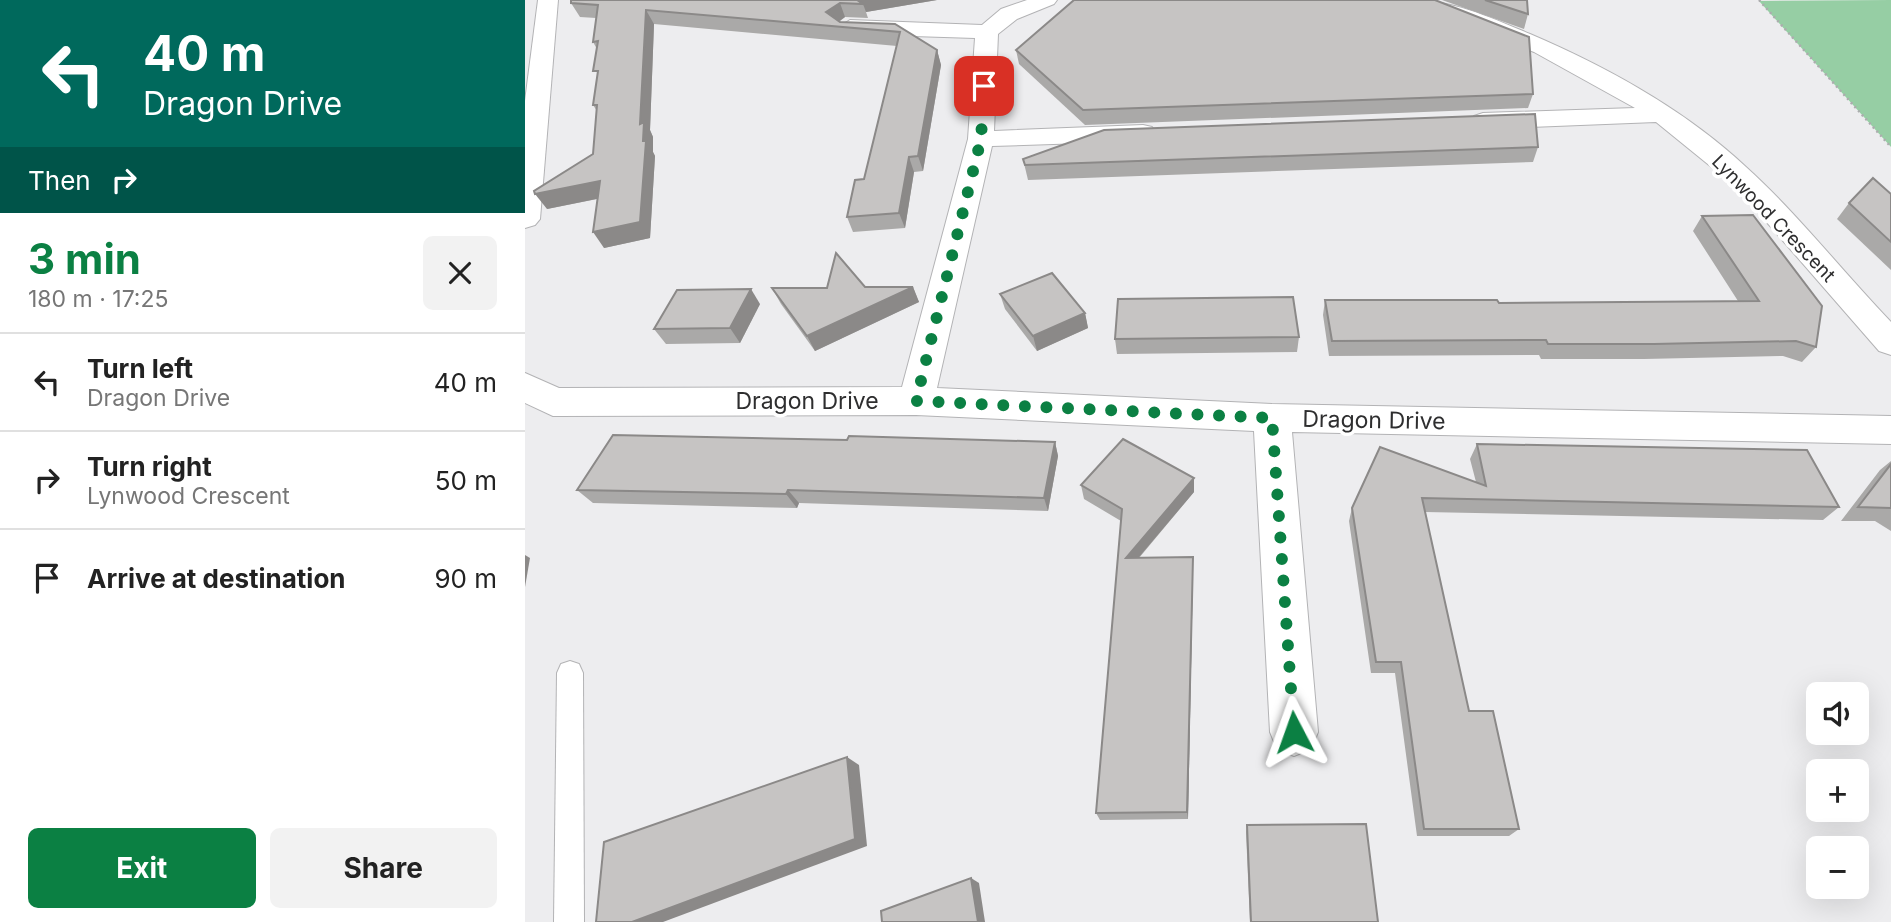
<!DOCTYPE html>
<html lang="en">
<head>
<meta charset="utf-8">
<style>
	:root { --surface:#fff; --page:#f2f2f2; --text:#222; --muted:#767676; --line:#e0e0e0; --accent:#0b8043 }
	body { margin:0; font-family:Inter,sans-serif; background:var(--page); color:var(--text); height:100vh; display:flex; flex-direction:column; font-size:26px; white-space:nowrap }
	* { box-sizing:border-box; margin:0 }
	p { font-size:23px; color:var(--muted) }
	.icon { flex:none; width:38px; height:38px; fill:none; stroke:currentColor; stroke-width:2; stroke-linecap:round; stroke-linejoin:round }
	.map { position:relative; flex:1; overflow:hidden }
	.sheet { display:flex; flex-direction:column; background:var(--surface); width:525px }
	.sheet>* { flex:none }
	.banner { background:#00695c; color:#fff; overflow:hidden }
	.buttons { position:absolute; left:1281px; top:682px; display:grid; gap:14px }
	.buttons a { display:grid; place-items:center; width:63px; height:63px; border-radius:10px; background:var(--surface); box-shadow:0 7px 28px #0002; font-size:35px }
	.pin { position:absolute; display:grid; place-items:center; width:60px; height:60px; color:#fff; margin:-30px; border-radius:14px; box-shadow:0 4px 10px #0006 }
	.me { position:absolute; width:77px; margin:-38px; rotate:356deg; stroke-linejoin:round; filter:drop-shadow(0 0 5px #0008) }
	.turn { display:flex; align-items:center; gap:24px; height:147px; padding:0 28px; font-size:32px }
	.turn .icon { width:91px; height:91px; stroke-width:2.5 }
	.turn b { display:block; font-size:49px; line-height:60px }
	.then { display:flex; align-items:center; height:66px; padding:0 28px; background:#0003; gap:14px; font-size:26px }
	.round { display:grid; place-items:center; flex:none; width:74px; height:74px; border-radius:10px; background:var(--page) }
	.summary { display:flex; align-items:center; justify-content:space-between; height:119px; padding:0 28px }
	h1 { font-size:42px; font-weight:700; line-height:52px; color:var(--accent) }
	.primary-button { display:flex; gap:14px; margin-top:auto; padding:14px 28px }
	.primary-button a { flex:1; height:80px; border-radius:10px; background:var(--accent); color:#fff; font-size:28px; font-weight:700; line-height:80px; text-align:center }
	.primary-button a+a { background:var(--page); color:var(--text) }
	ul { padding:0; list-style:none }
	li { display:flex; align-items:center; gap:21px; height:98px; padding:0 28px; border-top:2px solid var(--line) }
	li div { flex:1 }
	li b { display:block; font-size:26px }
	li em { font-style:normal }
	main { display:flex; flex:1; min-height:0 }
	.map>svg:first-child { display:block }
	.green { fill:#96cea4 }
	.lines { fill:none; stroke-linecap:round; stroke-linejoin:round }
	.service-casing { stroke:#b3b3b5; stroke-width:2 }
	.minor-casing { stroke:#b3b3b5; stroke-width:2 }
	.primary-casing { stroke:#b3b3b5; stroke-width:2 }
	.path { stroke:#acacae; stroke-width:2.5; stroke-dasharray:2 3.5; stroke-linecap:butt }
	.service { fill:#fff; fill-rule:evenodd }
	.minor { fill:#fff; fill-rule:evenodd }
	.primary { fill:#fff; fill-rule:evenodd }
	.wall { fill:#aaa9a8 }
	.shaded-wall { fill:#8b8988 }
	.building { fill:#c6c4c3; stroke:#8b8988; stroke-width:2 }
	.route { stroke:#0b8043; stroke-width:12; stroke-dasharray:0 21.6 }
	.labels { text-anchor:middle; stroke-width:7; stroke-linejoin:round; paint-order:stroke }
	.far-street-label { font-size:19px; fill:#2e2e2f; stroke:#fff }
	.street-label { font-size:23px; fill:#2e2e2f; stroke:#fff }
</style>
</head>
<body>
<main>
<section class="sheet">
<div class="banner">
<div class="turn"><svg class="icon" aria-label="left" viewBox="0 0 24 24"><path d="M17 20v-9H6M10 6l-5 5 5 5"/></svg><div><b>40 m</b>Dragon Drive</div></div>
<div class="then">Then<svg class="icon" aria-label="right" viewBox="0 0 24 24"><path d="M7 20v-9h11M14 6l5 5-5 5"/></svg></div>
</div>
<div class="summary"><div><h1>3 min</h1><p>180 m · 17:25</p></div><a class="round"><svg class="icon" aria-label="close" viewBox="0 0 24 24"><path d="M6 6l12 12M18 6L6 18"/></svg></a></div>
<ul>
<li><svg class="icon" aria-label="left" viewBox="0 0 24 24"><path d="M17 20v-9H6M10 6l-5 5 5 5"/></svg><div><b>Turn left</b><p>Dragon Drive</p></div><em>40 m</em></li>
<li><svg class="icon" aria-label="right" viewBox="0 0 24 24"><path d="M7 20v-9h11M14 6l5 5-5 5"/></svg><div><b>Turn right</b><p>Lynwood Crescent</p></div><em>50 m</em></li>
<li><svg class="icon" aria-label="arrive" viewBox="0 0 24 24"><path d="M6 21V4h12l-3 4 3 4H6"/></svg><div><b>Arrive at destination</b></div><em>90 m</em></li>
</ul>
<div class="primary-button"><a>Exit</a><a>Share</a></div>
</section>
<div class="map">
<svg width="1366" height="922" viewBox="0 0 1366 922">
	<rect width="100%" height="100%" fill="#ededef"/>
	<path class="green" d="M1366,0V147L1234,1Z"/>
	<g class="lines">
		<g class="service-casing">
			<path id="service" d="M45,661L54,664L58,673L59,922H29L32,673L36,664Z"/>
		</g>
		<g class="minor-casing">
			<g id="minor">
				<path d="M502,0H532L529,4L492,19L473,34L469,131L618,125L627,127L631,133L627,139L618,141L467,146L412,388L747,404L1366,416V444L767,432L793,732L786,749L769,756L752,749L745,732L729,431L391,415L28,416L0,403V373L34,388L377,387L443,139L450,38L325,34L314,27L325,20L457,25L476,9Z"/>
				<path d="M884,0C928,0 964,17 1005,34C1082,67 1159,109 1221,167C1273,214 1317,271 1366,322V355L1354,351L1211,187L1131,122L958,129L949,126L945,121L949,116L958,113L1110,108L1009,52L887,4Z"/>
			</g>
		</g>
		<g class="primary-casing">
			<path id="primary" d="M13,0H33L15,219L10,225L0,228V101Z"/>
		</g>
		<path class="path" d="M1234,0L1366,147"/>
		<use href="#service" class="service"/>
		<use href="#minor" class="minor"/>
		<use href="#primary" class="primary"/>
	</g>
	<g class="wall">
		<path d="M412,0L341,12L343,18L320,17L314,22L370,24L412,50L416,65L398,171L389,172L380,228L328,232L322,217L339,179L372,46L129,24L125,130L128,137V152L130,156L125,238L79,248L72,199L22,209L68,154L72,111L68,105L72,77V49L68,42L71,18L55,17L46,3Z"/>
		<path d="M917,0H1002L1003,14L999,29Z"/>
		<path d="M491,50L1008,94L1003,108L560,125L494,64Z"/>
		<path d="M1013,147L1008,162L503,180L498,159Z"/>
		<path d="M1366,194V270L1312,219L1324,203Z"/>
		<path d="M1177,216L1291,347L1277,362L1258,356L1119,359H1016L1014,355L804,356L798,315L800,300L974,303L1213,301L1168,231Z"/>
		<path d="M340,287H388L394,302L290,351L256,304L247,288Z"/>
		<path d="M475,294L560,313L563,328L512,351L480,309Z"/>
		<path d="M235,304L215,343L141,344L129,329Z"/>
		<path d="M774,337L772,352L592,354L590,339Z"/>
		<path d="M322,440L530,442L533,456L523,511L274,503L272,508L68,503L52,490Z"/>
		<path d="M952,444L1314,507L1298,520L900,512L944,711L994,829L984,836H892L870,673H846L824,521L827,508L951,482L945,459Z"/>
		<path d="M1366,461V531L1350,521H1316L1355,470Z"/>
		<path d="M669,478V492L614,558L668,570L663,819L575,820L571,813L596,521L559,499L556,485Z"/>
		<path d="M722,825L853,922H725L721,832Z"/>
	</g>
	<g class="shaded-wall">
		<path d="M330,0H412L341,12L338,4Z"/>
		<path d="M315,3L320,17L307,26L301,12Z"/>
		<path d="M121,10L129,24L125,130L128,137V152L130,156L125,238L79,248L68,232L118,141L115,124Z"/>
		<path d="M412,50L416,65L398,171L393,156Z"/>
		<path d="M384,157L389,172L380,228L374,213Z"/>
		<path d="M75,181L86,196L22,209L10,194Z"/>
		<path d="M388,287L394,302L290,351L282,336Z"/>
		<path d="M226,289L235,304L215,343L205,328Z"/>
		<path d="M560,313L563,328L512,351L508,336Z"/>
		<path d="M530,442L533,456L523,511L519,498Z"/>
		<path d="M669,478V492L603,570L601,558Z"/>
		<path d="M263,490L274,503L272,508L261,494Z"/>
		<path d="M0,555L5,558L0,587Z"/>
		<path d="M668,557V570L663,819L662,812Z"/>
		<path d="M322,757L334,765L342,846L138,922H107Z"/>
		<path d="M446,878L454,883L460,922H453Z"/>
	</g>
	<g class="building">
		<path d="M46,0H332L338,4L315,3L301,12L315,22L370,24L412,50L393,156L384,157L374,213L322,217L330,180L339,179L375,32L121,10L115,124L119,122L118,141H121L115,222L68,232L75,181L10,194L9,191L68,154L72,105H68L73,71H68L73,41L68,42L73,5L46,3Z"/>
		<path d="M549,0H910L1004,37L1008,94L558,110L491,50Z"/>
		<path d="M960,0H1002L1003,14Z"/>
		<path d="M1010,114L1013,147L500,165L498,159L579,130Z"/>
		<path d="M1348,178L1366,194V242L1324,203Z"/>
		<path d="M1228,215L1297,306L1291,347L1271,341L1129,344H1023L1021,340L807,341L800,300H972L974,303L1234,301L1177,216Z"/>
		<path d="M311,253L340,287H388L282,336L247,288H302Z"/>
		<path d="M527,273L560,313L508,336L475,294Z"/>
		<path d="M226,289L205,328L129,329L152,290Z"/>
		<path d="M768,297L774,337L590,339L593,299Z"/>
		<path d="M88,435L322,440L324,436L530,442L519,498L263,490L261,494L52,490Z"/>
		<path d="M598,439L669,478L601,558L668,557L662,812L571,813L597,509L556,485Z"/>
		<path d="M952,444L1282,450L1314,507L897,498L944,711H968L994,829H899L876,662H851L827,508L855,447L961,486Z"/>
		<path d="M1366,464V508L1333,507Z"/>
		<path d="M322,757L330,839L107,922H71L79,842Z"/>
		<path d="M841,824L853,922H726L722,825Z"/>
		<path d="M446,878L453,922H357L356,911Z"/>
	</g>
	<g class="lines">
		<path class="route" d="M459,86L456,139L391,401L747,418L769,732"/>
	</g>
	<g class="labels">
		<g class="far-street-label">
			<text transform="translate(1249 218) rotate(46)" y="7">Lynwood Crescent</text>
		</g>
		<g class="street-label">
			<text x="282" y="409">Dragon Drive</text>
			<text transform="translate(849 420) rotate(1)" y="8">Dragon Drive</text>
		</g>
	</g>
</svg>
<div class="buttons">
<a><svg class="icon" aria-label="sound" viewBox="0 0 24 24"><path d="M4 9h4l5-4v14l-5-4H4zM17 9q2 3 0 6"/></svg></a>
<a>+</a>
<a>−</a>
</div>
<div class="pin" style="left:459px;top:86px;background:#d93025"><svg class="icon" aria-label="arrive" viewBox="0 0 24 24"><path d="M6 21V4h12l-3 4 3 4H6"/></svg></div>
<svg class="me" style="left:769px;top:732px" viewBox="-20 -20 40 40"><path d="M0-17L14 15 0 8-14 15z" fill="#0b8043" stroke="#fff" stroke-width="4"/></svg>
</div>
</main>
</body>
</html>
